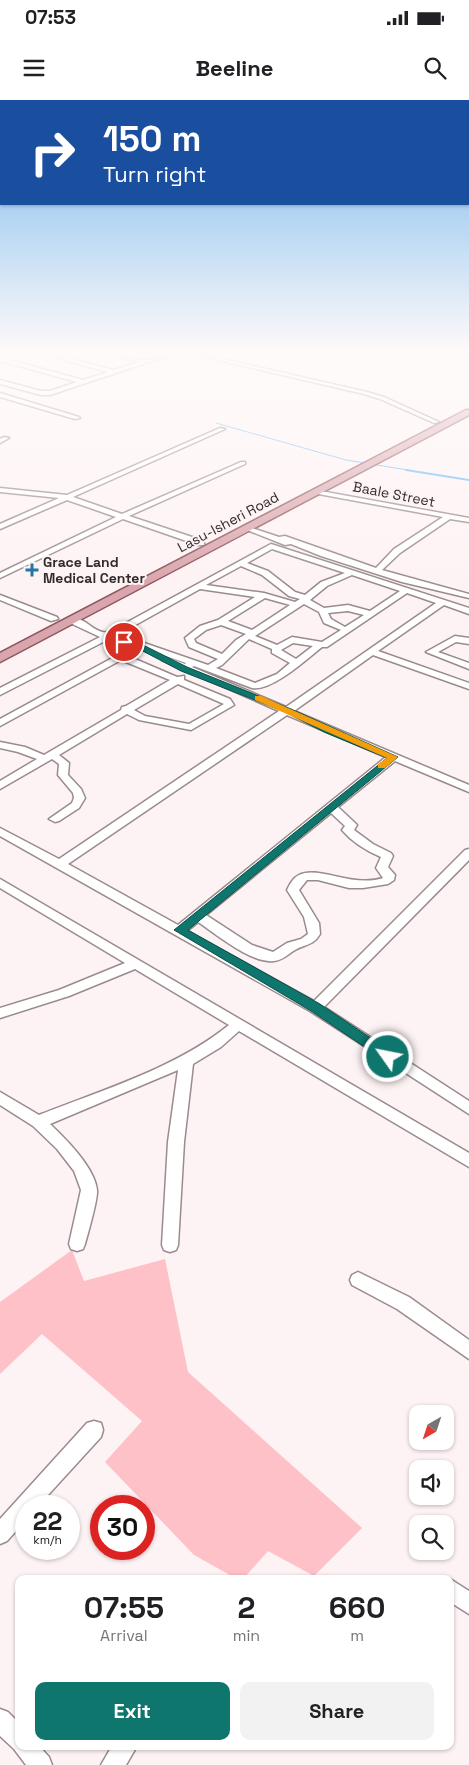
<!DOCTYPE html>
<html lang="en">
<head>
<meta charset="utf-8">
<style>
	:root { --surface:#fff; --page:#f2f2f2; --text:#202124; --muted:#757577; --accent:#0f766e }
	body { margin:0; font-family:"Space Grotesk",sans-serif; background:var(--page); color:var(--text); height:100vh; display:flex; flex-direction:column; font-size:19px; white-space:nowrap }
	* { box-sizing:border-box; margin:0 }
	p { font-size:16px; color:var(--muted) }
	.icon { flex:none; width:28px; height:28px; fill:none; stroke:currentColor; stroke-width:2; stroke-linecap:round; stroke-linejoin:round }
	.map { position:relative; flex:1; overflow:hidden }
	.sheet { position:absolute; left:15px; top:1475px; width:439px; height:175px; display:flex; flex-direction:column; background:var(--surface); border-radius:10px; box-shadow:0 1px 4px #0004 }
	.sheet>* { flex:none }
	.top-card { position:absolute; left:0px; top:0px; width:470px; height:105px; box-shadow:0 1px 4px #0004; background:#1a4fa0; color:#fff; overflow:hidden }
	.needle { width:32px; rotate:219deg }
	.buttons { position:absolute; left:409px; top:1305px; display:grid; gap:10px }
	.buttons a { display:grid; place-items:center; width:45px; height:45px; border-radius:10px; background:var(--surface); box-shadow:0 1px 4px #0004; font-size:25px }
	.speed { position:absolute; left:15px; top:1395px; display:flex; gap:10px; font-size:25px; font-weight:700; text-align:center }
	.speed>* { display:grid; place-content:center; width:65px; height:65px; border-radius:50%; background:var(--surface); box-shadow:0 1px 4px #0004; line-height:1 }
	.speed small { font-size:12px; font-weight:400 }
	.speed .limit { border:8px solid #d22; background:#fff; color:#111 }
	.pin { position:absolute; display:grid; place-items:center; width:42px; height:42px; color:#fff; margin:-21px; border:2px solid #fff; border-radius:50%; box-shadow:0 1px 5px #0007 }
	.me { position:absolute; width:55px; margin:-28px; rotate:303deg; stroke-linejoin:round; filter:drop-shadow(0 0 4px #0008) }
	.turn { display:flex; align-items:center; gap:18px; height:105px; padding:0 20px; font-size:22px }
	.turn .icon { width:65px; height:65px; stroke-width:2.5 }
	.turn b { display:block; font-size:35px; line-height:42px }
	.eta { display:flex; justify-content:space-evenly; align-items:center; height:85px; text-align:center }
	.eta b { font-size:30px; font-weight:600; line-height:35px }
	.primary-button { display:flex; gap:10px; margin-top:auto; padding:10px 20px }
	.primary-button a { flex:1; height:58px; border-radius:10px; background:var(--accent); color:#fff; font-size:20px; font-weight:600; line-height:58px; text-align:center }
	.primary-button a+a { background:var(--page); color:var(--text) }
	.status { display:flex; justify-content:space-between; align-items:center; height:35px; padding:0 25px; background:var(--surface); direction:ltr }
	.status svg { height:14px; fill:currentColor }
	header { display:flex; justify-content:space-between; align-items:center; height:65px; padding:0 20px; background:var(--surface); font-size:22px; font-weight:600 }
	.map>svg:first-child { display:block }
	.green { fill:#fec1c7 }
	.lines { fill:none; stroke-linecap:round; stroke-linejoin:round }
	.stream-far1 { stroke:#64b9f3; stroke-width:1 }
	.stream { stroke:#64b9f3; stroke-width:2 }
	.minor-casing { stroke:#9a8b8c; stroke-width:3 }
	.major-casing { stroke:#8e555d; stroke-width:3 }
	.minor { fill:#fff; fill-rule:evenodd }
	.major { fill:#d9a6ad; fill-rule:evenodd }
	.route { fill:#0f766e; stroke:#0a4d48 }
	.slow { fill:#f59e0b }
	.poi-dot { fill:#2575a7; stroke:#fef3f4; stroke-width:2 }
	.labels { text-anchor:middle; stroke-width:4; stroke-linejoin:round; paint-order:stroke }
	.far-street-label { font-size:14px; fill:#322b2c; stroke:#fef3f4 }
	.far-poi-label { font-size:14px; font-weight:bold; fill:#322b2c; stroke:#fef3f4; text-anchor:start }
</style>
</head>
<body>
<div class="status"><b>07:53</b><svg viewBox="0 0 49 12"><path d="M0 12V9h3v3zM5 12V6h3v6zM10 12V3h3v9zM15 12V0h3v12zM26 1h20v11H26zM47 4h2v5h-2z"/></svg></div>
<header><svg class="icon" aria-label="menu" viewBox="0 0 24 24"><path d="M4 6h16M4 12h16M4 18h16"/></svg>Beeline<svg class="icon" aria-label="search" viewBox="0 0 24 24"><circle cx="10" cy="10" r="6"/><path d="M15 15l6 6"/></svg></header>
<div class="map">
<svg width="469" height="1665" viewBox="0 0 469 1665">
	<rect width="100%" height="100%" fill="#fef3f4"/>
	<path class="green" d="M72,1150L84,1181L165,1159L188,1272L362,1428L314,1476L268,1451L243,1479H237L194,1455L105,1362L142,1321L42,1234L0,1274V1202Z"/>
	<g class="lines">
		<path class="stream-far1" d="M216,323L346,360L414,371"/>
		<path class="stream" d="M406,370L469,380"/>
		<g class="minor-casing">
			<g id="minor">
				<path d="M23,253H32L10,260L83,280L108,272L39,253H48L114,270L139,262L106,253C119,253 133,261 145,260C156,260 165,253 176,253L50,295H41L0,284V280L41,291H50L77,282L0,261V257L4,259Z"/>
				<path d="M187,253H197L367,292L384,297L439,322L434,323L380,299L364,294Z"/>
				<path d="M0,293L79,317L80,318L75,319L0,297Z"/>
				<path d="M220,328L225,329L73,397L122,414L241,362H245V364L129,416L204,441V445H198L123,419L0,478V473L116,417L67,400L0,429V424L59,398L0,392V388L67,395Z"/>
				<path d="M4,337L9,338L0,343V339Z"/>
				<path d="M315,390L469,418V422L450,419L400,453L382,470L469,494V498L402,482L321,456L291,444L285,445L242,428L246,426L279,437L285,436L376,468L394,449L443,417L313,393V391Z"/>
				<path d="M271,444L469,508V514L444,505L378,551L469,583V589L373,555L294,611L469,685V692L395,661L338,707L355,723L357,725L354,730L373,744L391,753L393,756L388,767L395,775L394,780L388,784L363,788H349L318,780H307L299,790L319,823L320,834C313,846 305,844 295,850C288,854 283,860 274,861C252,864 216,834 198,822L187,831L314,901L465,750L469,749V760L324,907L469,1001V1014L310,911L0,736V728L59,759L279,611L162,560L167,557L185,564L186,563L128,543L124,545L107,540L0,595V588L100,537L68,522V518C92,515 96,547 124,524ZM272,449L345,473L321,482L305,495L295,492L268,471L247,463ZM241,466L262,475L289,496L300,499L295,502L264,493L206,485ZM352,475L400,491L370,511L348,505L324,508L310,500L327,486ZM200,489L255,497L218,520L200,526L185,538L189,547L218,559L208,565L121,535L130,528ZM407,493L436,503L286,607L192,567L194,566L252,588C271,592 307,559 322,547H327ZM265,498L290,505L252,530L228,521ZM304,504L319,512L324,523L341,530L322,542L292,537L277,545L255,536ZM348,511L364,515L345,527L331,519L328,513ZM221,525L246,534L236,540L222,554L196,543L194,539L206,530ZM249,539L272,549V553L290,563L277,574L255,583L216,568L222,565ZM293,543L313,546L296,559L281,550ZM287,615L386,657L178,825L68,764ZM331,713L345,726L342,730C352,742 367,751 381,757L376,768L383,778C353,788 318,765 299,775C293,778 290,784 287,790L304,817L308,834L301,839L287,843L273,852L252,845L206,815Z"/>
				<path d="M0,495L57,517L58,519L51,521L0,500Z"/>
				<path d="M455,536L469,538V544L456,542L438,552L469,563V569L426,552Z"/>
				<path d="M127,550L132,553L128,556L177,577L184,576V580L230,599L234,605L191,630L139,620L127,614L59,655L69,663L68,675L81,689L85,698L79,708L59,721L55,722L49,719L72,703L74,698L73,693L58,675L59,664L52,659L0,689V681L37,659L18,652L0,648V642L25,647L44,655L121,610L122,607L126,606L170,580L121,560L0,626V619ZM178,584L224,604L189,624L145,616L134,610Z"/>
				<path d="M0,779L469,1053V1067L239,931L221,947L193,964L184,1042L178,1145L176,1150L170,1152L164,1150L162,1145L168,1042L178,970L50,1024C65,1038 95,1068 97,1090C98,1099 88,1133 85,1144L83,1149L77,1151L71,1149L69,1144L81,1090L74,1071L57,1049L33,1026L0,1005V992L39,1015C102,990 176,968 229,925L135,869L69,896L0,918V908L59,890L125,863L0,788Z"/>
				<path d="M358,1172L409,1197L469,1240V1259L397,1209L352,1185L350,1180L352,1175Z"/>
				<path d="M94,1321L101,1323L103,1330L101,1337L38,1406H26V1420L7,1441L0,1444V1419L87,1323Z"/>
				<path d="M450,1479L469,1491V1514L450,1502Z"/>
				<path d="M0,1609L8,1612L19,1623V1646H39L49,1657L52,1665H26L14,1649L0,1636Z"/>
				<path d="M112,1646H137L126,1665H101Z"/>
			</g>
		</g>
		<g class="major-casing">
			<path id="major" d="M466,310H469V315L0,562V553Z"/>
		</g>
		<use href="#minor" class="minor"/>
		<use href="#major" class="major"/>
	</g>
	<linearGradient id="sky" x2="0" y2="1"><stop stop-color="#73b6ec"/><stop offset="0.52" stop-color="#fffafa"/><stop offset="1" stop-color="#fffafa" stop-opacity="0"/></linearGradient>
	<rect width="469" height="486" fill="url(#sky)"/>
	<path class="route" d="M124,540L143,545L187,567L291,609L398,657L188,830L320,904L393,953L395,957L393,960H384L311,911L174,830L387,658L324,632L285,612L181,571L137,548L121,544L120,542Z"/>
	<path class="slow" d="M255,596H261L398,657L385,668H378V664L387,658L255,600Z"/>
	<path class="poi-dot" d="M29.5 462.5h5v5h5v5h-5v5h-5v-5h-5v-5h5z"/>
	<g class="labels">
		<g class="far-street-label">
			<text transform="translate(394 394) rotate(11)" y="5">Baale Street</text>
			<text transform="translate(228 422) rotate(-28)" y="5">Lasu-Isheri Road</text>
		</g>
		<g class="far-poi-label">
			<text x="43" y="467">Grace Land<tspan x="43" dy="16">Medical Center</tspan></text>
		</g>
	</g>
</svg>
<div class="buttons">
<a><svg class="needle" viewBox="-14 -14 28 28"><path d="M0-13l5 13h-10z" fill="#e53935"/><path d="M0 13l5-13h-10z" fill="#757577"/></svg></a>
<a><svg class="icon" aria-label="sound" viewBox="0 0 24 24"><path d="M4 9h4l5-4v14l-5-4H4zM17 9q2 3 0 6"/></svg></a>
<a><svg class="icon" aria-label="search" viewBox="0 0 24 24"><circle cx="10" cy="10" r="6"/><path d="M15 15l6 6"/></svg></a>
</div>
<div class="speed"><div>22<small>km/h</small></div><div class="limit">30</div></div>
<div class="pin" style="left:124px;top:542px;background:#d93025"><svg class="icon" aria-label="arrive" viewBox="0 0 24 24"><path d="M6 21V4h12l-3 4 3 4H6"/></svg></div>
<svg class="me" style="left:388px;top:957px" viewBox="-20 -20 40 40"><circle r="17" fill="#0f766e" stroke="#fff" stroke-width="3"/><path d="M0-11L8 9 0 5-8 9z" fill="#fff"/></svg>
<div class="top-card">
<div class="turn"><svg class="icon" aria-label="right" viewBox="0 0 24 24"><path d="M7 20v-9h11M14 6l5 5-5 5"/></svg><div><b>150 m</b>Turn right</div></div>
</div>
<section class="sheet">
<div class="eta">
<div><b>07:55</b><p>Arrival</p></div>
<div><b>2</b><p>min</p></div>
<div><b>660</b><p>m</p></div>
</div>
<div class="primary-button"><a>Exit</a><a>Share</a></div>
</section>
</div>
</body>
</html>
